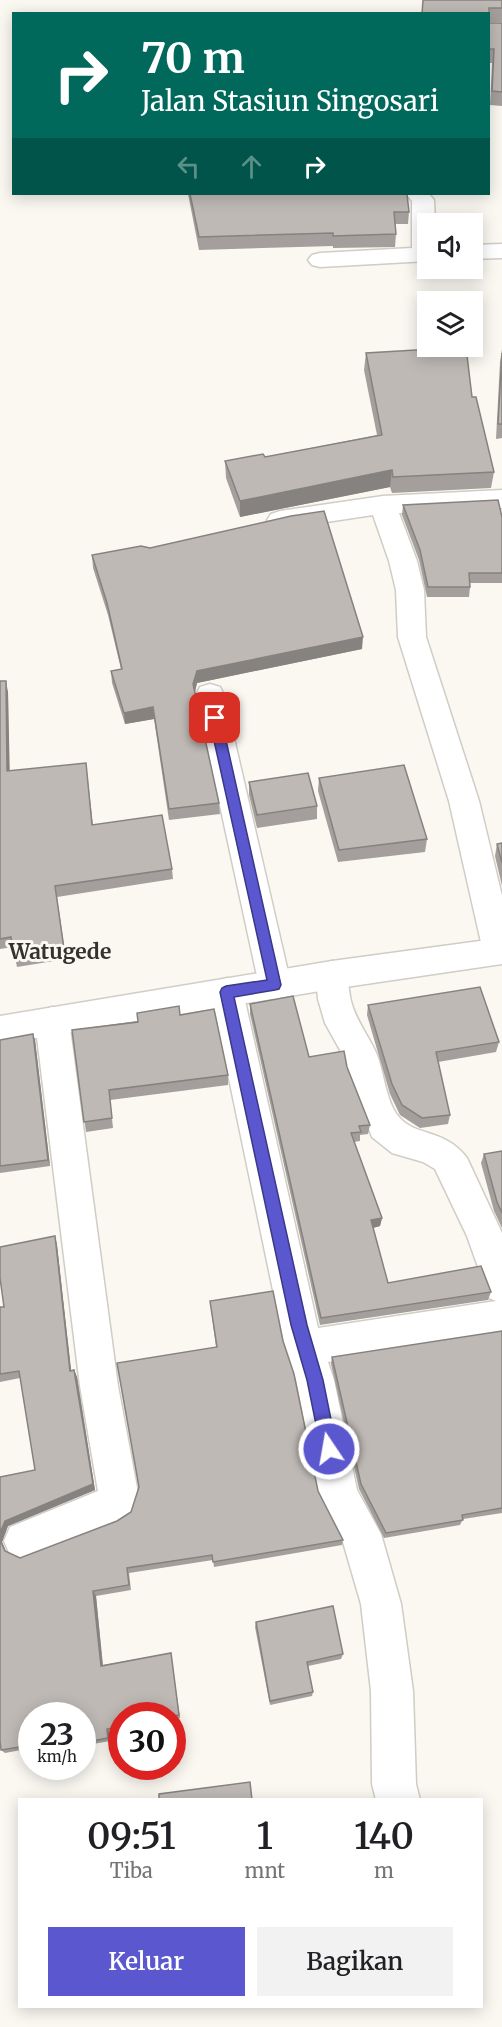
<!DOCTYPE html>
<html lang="id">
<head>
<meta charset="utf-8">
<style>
	:root { --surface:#fff; --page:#f2f2f2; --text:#202124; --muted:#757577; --accent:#5a57cf }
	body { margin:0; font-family:Merriweather,serif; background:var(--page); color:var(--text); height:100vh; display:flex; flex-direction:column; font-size:22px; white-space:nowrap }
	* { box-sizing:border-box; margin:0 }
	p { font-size:20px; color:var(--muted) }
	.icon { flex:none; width:33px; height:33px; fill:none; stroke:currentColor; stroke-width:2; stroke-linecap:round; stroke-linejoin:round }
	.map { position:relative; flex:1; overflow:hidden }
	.side { position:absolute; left:18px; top:1798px; width:465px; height:210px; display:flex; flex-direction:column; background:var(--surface); border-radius:0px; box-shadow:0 3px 15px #0003 }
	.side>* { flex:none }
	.hud { position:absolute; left:12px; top:12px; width:478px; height:183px; border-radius:0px; box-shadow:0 3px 15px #0003; background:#00695c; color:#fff; overflow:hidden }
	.tools { position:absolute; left:417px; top:213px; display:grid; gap:12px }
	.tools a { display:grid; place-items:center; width:66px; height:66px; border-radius:0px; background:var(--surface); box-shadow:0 3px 15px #0003; font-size:30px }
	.speed { position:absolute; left:18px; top:1702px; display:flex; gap:12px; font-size:30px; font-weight:700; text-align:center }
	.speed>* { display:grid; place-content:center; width:78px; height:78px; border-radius:50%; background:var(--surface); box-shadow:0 3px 15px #0003; line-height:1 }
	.speed small { font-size:15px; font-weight:400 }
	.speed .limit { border:9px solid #d22; background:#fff; color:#111 }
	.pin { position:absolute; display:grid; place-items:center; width:51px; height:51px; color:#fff; margin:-26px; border-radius:12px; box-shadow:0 3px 9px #0006 }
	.me { position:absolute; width:66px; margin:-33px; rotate:348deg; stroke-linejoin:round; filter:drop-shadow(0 0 4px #0008) }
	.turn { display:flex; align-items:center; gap:21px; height:126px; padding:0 30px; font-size:27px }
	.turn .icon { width:78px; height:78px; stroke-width:2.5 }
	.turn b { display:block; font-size:42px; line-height:51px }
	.lanes { display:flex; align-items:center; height:57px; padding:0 30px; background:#0003; justify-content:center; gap:30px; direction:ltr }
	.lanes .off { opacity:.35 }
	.eta { display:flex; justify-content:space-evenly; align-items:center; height:102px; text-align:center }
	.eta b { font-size:36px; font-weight:600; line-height:42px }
	.cta { display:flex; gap:12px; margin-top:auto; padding:12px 30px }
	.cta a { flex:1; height:69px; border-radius:0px; background:var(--accent); color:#fff; font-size:24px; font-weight:600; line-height:69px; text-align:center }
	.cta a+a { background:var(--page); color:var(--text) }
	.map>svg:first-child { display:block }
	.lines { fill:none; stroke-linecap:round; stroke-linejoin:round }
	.street-casing { stroke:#cfcdc6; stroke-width:3 }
	.secondary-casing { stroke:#cfcdc6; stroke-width:3 }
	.street { fill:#fff; fill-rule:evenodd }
	.secondary { fill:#fff; fill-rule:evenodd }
	.wall { fill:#a49f9c }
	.shaded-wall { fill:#86827f }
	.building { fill:#bfb9b5; stroke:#86827f; stroke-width:1.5 }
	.route { fill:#5a57cf; stroke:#3a3987; stroke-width:1.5 }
	.labels { text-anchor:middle; stroke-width:6; stroke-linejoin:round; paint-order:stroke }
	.quarter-label { font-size:21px; font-weight:bold; fill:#333230; stroke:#faf8f1 }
</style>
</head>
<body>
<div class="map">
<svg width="502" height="2027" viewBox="0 0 502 2027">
	<rect width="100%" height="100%" fill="#faf8f1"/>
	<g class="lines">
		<g class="street-casing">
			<g id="street">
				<path d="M406,194H429L434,200L435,224H428V261L320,267L312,265L308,260L312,255L320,253L412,248V201Z"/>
				<path d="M502,244V258L472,259V245Z"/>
				<path d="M502,490V508L399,513L417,561L424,590L426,637L479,801L502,896V963L488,961L483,951L449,801L398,637L396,590L389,561L373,515L280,529L271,526L267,520L271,514L280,511L383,496Z"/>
				<path d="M210,684L220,687L224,695L291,985L287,995L275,999L263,995L259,985L196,695L200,687Z"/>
				<path d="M332,961L343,965C349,977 348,989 351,1001C356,1021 369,1036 377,1055C384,1073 386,1101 398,1116C414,1137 445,1128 467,1158L502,1233V1336L328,1362L334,1380L357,1490L381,1534L401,1604L413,1691L416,1784L420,1800H376L372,1784L371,1691L361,1604L343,1542L319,1496L296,1380L285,1348L211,992L215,982L227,978L239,982L243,992L318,1328L496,1301L489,1298L467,1236L435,1169L423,1162L392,1153L372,1137L348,1076L345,1059L325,1023L318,999L316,975L321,965Z"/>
				<path d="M52,1007L64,1011L69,1021L118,1386L138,1493L130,1517L118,1524L24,1561L10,1555L4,1541L10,1527L98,1491L80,1386L35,1021L40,1011Z"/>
			</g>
		</g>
		<g class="secondary-casing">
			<path id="secondary" d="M502,938V964L332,989L0,1044V1016L332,961Z"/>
		</g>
		<use href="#street" class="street"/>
		<use href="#secondary" class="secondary"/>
	</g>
	<g class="wall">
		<path d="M502,0V22H489V23H502V106L490,105L492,63H489V14H422Z"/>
		<path d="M188,194H407L409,212L408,224H395L396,234L395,247L333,248V246L199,250Z"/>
		<path d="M502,349V438L496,439L500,362Z"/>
		<path d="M366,353L472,397L494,472L491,488L392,493L390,487L240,517L226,478L225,461L265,457L377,435L364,370Z"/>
		<path d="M403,505L502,517V583H470V587L469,597H427L419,560L402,515Z"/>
		<path d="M92,555L362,649L197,683L195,692L219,803L220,814L169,820L154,719L125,724L112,683L111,671L121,669L108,615L93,568Z"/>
		<path d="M0,681L8,692L9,771L86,763L93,825L172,869L173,879L57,897L66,959L17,967L13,947L0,949Z"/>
		<path d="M319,778L427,839L425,852L338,862L318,791Z"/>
		<path d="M249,782L317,806V819L257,828L249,795Z"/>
		<path d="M502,843V886L495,856L497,844Z"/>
		<path d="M250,1004L309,1057L347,1067L370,1125L368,1134L360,1135V1141L354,1142L382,1218L380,1226L373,1228L388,1283L491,1292L488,1300L320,1325L250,1014Z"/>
		<path d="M368,1005L499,1042L496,1052L438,1062L450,1115L448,1124L420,1128L400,1115L390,1094L367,1015Z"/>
		<path d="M180,1015L228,1075V1085L110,1100L113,1128L86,1132L72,1030Z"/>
		<path d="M0,1040H35L50,1166L0,1173Z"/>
		<path d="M502,1151V1228L494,1211L481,1163L484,1154Z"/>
		<path d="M55,1236L57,1245L71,1371L74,1370L77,1377L95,1490L8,1526L2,1542L6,1552L20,1558L117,1521L131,1512L216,1347L210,1301L283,1341L318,1491L343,1540L342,1545L214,1567L213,1560L129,1573L131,1590L96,1596L103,1665L171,1653L180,1718L172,1720V1716H122V1729L109,1731L110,1741L82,1746V1716H32V1748L5,1753L1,1750V1744H0V1477L35,1470L20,1378L0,1382V1307H4Z"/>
		<path d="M502,1331V1513L463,1519L460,1525L384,1538L359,1489L331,1364L332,1357Z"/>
		<path d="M256,1622L343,1654L341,1659L308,1666L313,1692L312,1696L270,1705L255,1627Z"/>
	</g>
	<g class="shaded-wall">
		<path d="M392,470L390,487L240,517V501Z"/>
		<path d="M363,637L362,649L197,683L194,695L193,684L197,671Z"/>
		<path d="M6,681L8,692L10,782L7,771Z"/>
		<path d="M153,707L154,719L125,724L124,713Z"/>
		<path d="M33,1034L35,1040L50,1166L48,1160Z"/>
		<path d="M382,1218L380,1226L369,1229L371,1220Z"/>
		<path d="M55,1236L57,1245L72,1378L70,1371Z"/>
		<path d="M74,1370L77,1377L95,1490L8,1526L2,1542L8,1556L0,1540V1533L5,1521L93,1484Z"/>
		<path d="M93,1591L96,1596L103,1669L101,1666Z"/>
		<path d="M107,1729L109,1731L110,1741L108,1738Z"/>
	</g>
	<g class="building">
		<path d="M423,0H502V8H489V23H502V92L492,91L494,49H489V14H422Z"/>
		<path d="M190,194H407L409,212H394L396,234L333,236V233L199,237Z"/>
		<path d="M466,347L472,397H476L494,472L393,477L392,470L240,501L225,461L263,454L265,457L382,435L366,353Z"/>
		<path d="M502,353V424H498Z"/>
		<path d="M498,500L502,517V573H469L470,587H428L420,550L403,505Z"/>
		<path d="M324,511L363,637L197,671L193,684L219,803L169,809L153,707L124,713L111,671L122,669L107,603L92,555L141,546L150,548L291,516Z"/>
		<path d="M0,681H6L7,771L86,763L92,825L162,815L172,869L55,886L64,949L14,957L11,937L0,939Z"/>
		<path d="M404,765L427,839L339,850L319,778Z"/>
		<path d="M308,773L317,806L257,815L249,782Z"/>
		<path d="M502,843V863L497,844Z"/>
		<path d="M480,987L499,1042L436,1052L450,1115L422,1118L402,1105L392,1084L368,1005Z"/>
		<path d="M293,996L309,1057L344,1051L347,1067L370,1125L359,1126L361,1132L351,1133L382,1218L371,1220L388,1283L481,1266L491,1292L321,1318L250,1004Z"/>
		<path d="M179,1006L180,1015L214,1009L228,1075L109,1090L112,1118L84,1122L72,1030L138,1022L137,1013Z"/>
		<path d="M33,1034L48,1160L0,1166V1040Z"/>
		<path d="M502,1151V1213L497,1202L484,1154Z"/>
		<path d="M55,1236L70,1371L74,1370L93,1484L5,1521L0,1533V1477L35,1470L19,1371L0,1374V1307H4L0,1278V1247Z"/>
		<path d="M273,1291L283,1341L294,1374L318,1491L343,1540L213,1562L212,1555L127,1568L129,1585L93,1591L101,1666L171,1653L179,1715L172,1716H122V1726L107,1729L108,1738L82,1743V1716H32V1745L1,1750L0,1741V1540L5,1551L20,1558L117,1521L131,1512L139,1487L117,1363L217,1347L210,1301Z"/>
		<path d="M502,1331V1508L462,1515L463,1520L386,1533L361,1484L332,1357Z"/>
		<path d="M333,1606L343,1654L307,1662L313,1692L270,1701L256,1622Z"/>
		<path d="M250,1782L252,1800H159V1794Z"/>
	</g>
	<path class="route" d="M215,713L221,718L281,985L279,989L275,990L234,997L307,1325L323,1380L337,1449L335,1455L329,1457L324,1455L321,1449L307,1380L291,1325L220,992L222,988L226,986L267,980L209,718Z"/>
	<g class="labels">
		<g class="quarter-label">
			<text x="60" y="959">Watugede</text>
		</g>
	</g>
</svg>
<div class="tools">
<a><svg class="icon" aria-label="sound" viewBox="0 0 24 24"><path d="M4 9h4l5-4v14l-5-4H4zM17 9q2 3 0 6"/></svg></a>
<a><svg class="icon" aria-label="layers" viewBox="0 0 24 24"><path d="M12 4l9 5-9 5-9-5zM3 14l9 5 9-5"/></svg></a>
</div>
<div class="speed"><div>23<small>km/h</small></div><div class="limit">30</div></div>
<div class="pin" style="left:215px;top:718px;background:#d93025"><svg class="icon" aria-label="arrive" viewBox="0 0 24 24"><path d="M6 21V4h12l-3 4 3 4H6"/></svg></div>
<svg class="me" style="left:329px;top:1449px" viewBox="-20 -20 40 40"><circle r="17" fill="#5a57cf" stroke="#fff" stroke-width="3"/><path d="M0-11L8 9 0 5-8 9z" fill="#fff"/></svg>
<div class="hud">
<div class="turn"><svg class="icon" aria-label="right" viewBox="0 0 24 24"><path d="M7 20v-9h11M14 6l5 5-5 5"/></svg><div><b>70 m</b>Jalan Stasiun Singosari</div></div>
<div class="lanes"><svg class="icon off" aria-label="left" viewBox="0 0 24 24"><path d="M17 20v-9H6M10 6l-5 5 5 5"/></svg><svg class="icon off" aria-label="ahead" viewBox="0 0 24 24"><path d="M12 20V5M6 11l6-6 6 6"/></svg><svg class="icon" aria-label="right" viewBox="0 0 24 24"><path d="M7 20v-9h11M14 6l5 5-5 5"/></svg></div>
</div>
<section class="side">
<div class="eta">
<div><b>09:51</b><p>Tiba</p></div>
<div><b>1</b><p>mnt</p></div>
<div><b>140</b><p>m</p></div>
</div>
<div class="cta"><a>Keluar</a><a>Bagikan</a></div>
</section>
</div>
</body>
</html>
